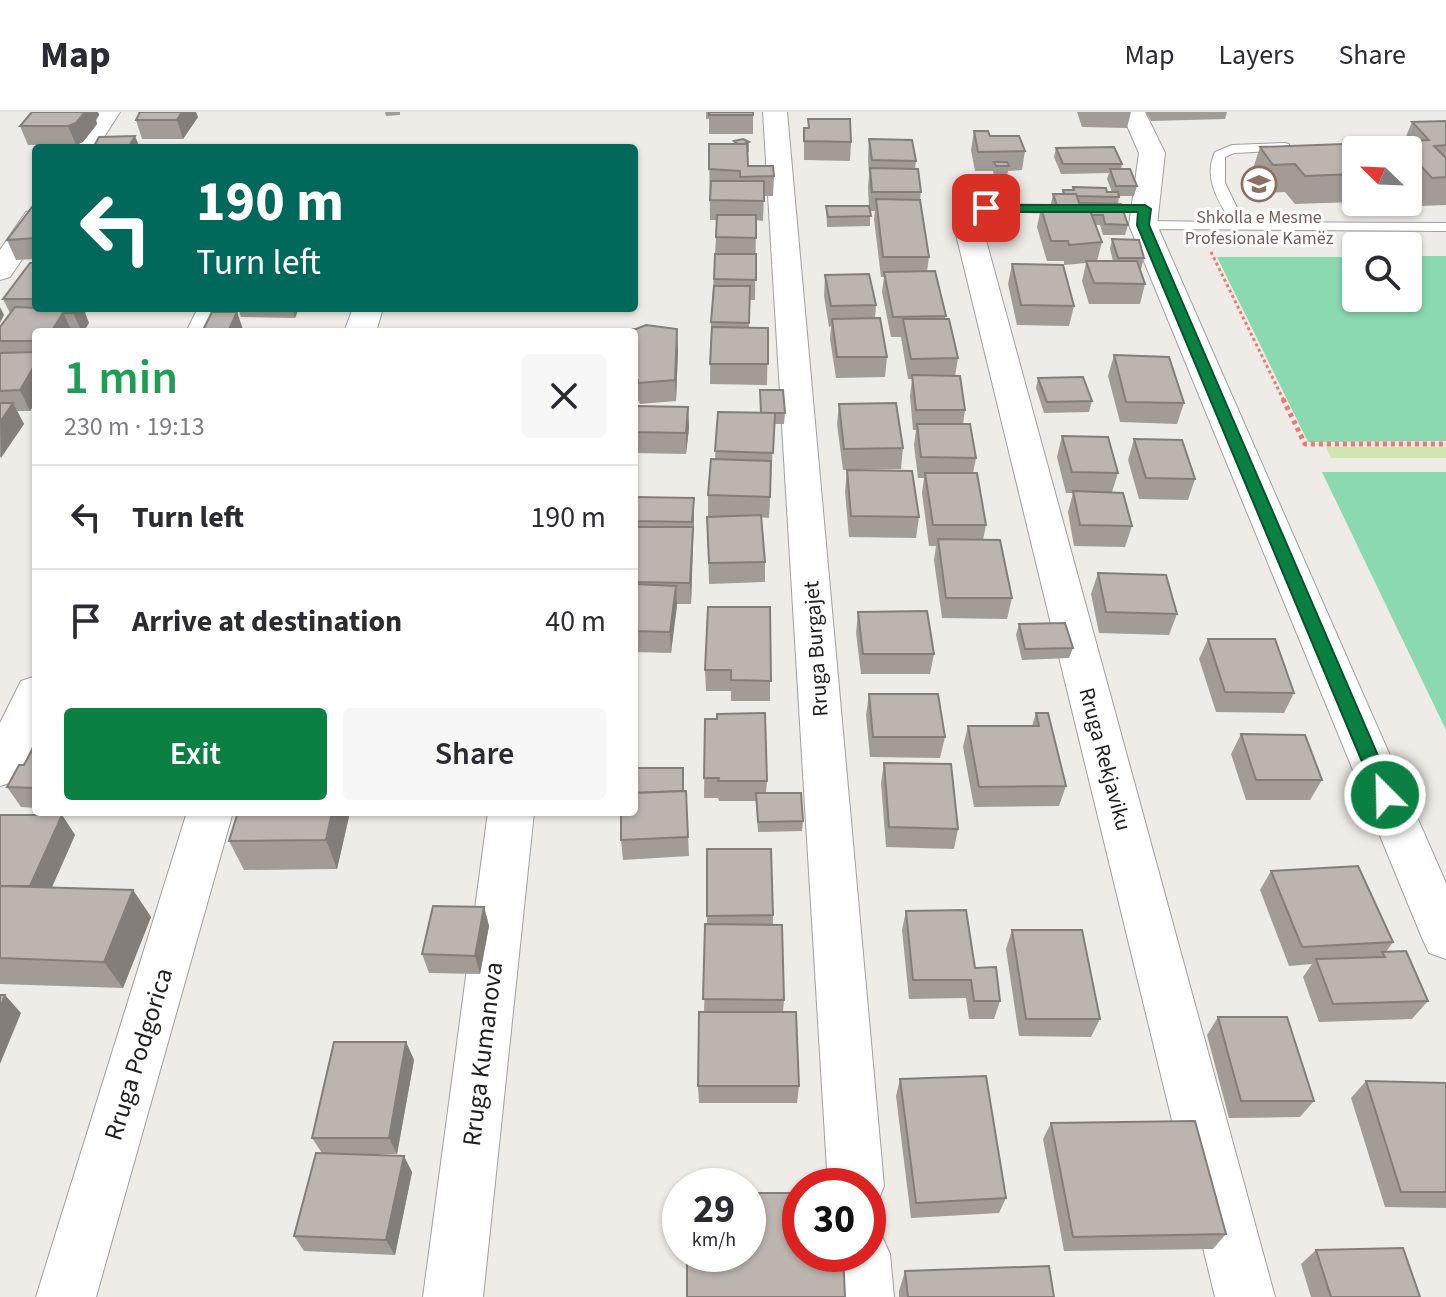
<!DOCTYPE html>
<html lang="en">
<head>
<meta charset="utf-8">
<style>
	:root { --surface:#fff; --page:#f7f7f7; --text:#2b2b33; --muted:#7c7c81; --line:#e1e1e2; --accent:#0b8043 }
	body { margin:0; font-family:"Source Sans 3",sans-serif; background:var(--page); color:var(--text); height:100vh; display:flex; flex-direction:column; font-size:30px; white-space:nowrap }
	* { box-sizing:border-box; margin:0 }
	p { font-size:26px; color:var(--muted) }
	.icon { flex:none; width:44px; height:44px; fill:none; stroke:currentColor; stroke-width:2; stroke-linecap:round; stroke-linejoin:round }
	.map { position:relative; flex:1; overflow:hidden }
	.details { position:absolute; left:32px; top:216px; width:606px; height:488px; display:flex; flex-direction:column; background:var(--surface); border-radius:8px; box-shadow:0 2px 6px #0004 }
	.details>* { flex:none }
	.hud { position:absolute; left:32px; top:32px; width:606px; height:168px; border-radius:8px; box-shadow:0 2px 6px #0004; background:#00695c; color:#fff; overflow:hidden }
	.needle { width:52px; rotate:293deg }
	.tools { position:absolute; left:1342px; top:24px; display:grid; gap:16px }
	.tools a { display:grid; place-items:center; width:80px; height:80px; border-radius:8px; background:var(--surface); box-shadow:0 2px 6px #0004; font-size:40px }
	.speed { position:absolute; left:662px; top:1056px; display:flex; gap:16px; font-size:40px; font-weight:700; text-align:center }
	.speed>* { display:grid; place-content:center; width:104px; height:104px; border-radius:50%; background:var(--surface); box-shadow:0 2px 6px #0004; line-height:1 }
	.speed small { font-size:20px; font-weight:400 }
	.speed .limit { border:12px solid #d22; background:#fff; color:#111 }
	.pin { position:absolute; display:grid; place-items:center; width:68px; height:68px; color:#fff; margin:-34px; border-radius:16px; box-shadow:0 4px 12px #0006 }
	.me { position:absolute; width:88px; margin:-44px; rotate:337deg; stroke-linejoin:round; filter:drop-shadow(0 0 6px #0008) }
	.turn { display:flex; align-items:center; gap:28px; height:168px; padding:0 32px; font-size:36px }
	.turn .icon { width:104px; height:104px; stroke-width:2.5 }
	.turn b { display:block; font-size:56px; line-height:68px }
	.round { display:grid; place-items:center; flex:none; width:84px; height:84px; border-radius:8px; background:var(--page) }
	.head { display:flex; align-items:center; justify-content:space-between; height:136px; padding:0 32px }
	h1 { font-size:48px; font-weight:600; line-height:60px; color:#1e9e55 }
	.action { display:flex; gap:16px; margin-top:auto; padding:16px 32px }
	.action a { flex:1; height:92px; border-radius:8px; background:var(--accent); color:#fff; font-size:32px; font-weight:600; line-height:92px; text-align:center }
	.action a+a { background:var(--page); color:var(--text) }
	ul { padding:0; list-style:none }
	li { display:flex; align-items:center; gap:24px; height:104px; padding:0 32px; border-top:2px solid var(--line) }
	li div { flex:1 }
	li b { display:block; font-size:30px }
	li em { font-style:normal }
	header { display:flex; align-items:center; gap:48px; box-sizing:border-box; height:112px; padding:0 40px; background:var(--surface); border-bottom:2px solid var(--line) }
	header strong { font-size:38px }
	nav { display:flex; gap:44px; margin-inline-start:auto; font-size:28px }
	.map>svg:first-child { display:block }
	.grass { fill:#d0e6b0 }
	.pitch { fill:#8ad9b1 }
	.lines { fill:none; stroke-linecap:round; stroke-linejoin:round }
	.lane-casing { stroke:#a0a0a0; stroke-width:2 }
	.street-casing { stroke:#a0a0a0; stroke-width:2 }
	.path-far1 { stroke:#f07677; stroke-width:3; stroke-dasharray:3 3; stroke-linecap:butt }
	.path { stroke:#f07677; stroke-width:5; stroke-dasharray:4 4; stroke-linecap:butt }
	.lane { fill:#fff; fill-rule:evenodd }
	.street { fill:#fff; fill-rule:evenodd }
	.wall { fill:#a29b96 }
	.shaded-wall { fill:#847e7a }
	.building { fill:#bcb4af; stroke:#847e7a; stroke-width:2 }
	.route { fill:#0b8043; stroke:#07532c; stroke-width:2 }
	.labels { text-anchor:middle; stroke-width:6; stroke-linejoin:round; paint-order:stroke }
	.far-education-label { font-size:18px; fill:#785e54; stroke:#fff }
	.street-label { font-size:22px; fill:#1f1f1f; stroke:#fff }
	.near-street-label { font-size:26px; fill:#1f1f1f; stroke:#fff }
</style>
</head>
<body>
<header>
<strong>Map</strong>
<nav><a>Map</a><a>Layers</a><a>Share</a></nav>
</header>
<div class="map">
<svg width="1446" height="1185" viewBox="0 0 1446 1185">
	<rect width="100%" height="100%" fill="#efebe6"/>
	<path class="grass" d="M1326,335H1446V346H1331Z"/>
	<g class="pitch">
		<path d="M1408,144H1446V329L1308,330L1217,145H1356V186H1408Z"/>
		<path d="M1322,360H1446V618Z"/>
	</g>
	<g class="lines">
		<g class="lane-casing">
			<g id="lane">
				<path d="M1285,31L1289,32V38L1234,41L1225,45V71L1244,110L1446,111V119L1143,117L1136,113L1143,109L1231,110C1218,88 1203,66 1215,40L1232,33Z"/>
				<path d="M986,92L1065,93L1072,97L1065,101L981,99L979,96Z"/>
			</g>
		</g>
		<g class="street-casing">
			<g id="street">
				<path d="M96,0H120L97,36H71Z"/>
				<path d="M763,0H787L884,1074L876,1094L868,1097V1074H828Z"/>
				<path d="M1121,0H1145L1165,41L1157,113L1446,771V847L1429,841L1422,826L1129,113L1139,41Z"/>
				<path d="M36,98V127L10,165L0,168V138L26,100Z"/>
				<path d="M967,102L977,104L981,110L1275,1185H1215L953,110L957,104Z"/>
				<path d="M198,196H228L218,220H186Z"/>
				<path d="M353,196H383L376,220H344Z"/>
				<path d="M36,564V626L16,669L0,674V611L21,569Z"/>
				<path d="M187,700H233L96,1185H36Z"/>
				<path d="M488,700H534L483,1185H423Z"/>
				<path d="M868,1116L881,1122L890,1142L894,1185H834L832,1142H868Z"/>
			</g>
		</g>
		<path class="path-far1" d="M1211,140L1284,289"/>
		<path class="path" d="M1283,287L1305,332H1446"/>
		<use href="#lane" class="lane"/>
		<use href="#street" class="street"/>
	</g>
	<g class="wall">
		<path d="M32,0H98L99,3L96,8L97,12L83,30L76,33H28L20,14Z"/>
		<path d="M385,0H400V3L386,4Z"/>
		<path d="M706,0H753V22H709V7H706Z"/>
		<path d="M1077,0H1131L1127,16L1082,15Z"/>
		<path d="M1146,0H1227L1225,7L1151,9Z"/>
		<path d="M198,5L183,27H142L136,8Z"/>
		<path d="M808,7L851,30L850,49L804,48V16H808Z"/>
		<path d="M1446,9V93L1419,94L1408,82V38H1356V90L1295,92L1285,80L1264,81L1251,63L1260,35L1402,34L1412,10Z"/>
		<path d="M974,19L1025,39L1022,58L1008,59L1007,64H994L993,59H975L971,38Z"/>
		<path d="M869,27L916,49L915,57L921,80L920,88L929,145L927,159L946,204L945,207L958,246L955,264L965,298L963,312L976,346L973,361L986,413L983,428L1012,486L1007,507L942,506L934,448L936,434H929L922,381L924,366H918L914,333L916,318H913L910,284L912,267H908L901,225H891L882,180L884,165H881L874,107L875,99H870V114L827,115L826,94L869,95L868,75L869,64L868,46Z"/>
		<path d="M734,29L749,30V40L747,41L748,54L774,64L773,84H764L763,109L756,108L755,188H749V216H768L767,273L710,272L711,210L717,108H710L709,32H734Z"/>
		<path d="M1056,36L1122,52L1121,57L1137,74L1134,84H1119L1118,92L1128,113L1125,123H1103L1100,113H1095L1102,130L1097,149H1113L1110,137L1112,127L1144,146L1141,157H1140L1145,172L1140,192H1089L1082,169L1086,151L1064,153V149H1047L1037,115L1041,96H1050L1053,82H1062L1063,78H1072L1073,75L1112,80L1107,67L1109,61L1061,62L1054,45Z"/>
		<path d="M1382,90H1405L1403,95H1386Z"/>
		<path d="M999,92L1018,97L1017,107H998L997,102Z"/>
		<path d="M36,95V147L16,148L7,128Z"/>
		<path d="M36,151V196H88L85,201L89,211L83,220H36V289L30,299H17L24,312L0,346V215L10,201L3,187Z"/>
		<path d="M1012,152L1074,194L1069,214L1017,213L1008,172Z"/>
		<path d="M825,163L876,193L875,206L887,245L885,265L836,266L830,227L831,214L829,215L824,184Z"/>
		<path d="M229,196H299L295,206L241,205L239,199H230Z"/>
		<path d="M634,220L678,237L676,289L640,292L639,289H634Z"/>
		<path d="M1114,243L1184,291L1177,312L1120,310L1108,264Z"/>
		<path d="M1038,266L1092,289L1089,300L1044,301L1036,276Z"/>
		<path d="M839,292L903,336L901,357L843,358L837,312Z"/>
		<path d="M634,294L688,295L689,316L686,342L634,341Z"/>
		<path d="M718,300L785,301L784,312H774L769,406L761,405L765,450V470L709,472L707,405L724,404H708V383L715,347Z"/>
		<path d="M1062,324L1118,361L1112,380L1132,414L1125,435L1074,434L1068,400L1073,381H1066L1057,345Z"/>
		<path d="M1134,327L1195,367L1188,388L1139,387L1128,348Z"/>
		<path d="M847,358L919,405L916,426L849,425L845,379Z"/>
		<path d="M634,385L694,386L691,492H676L671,541L634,540Z"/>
		<path d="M1098,461L1177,502L1169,523L1099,521L1091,482Z"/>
		<path d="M770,495V589H731V579H706L705,558Z"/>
		<path d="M858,500L934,542L930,562H861L856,521Z"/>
		<path d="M1019,512L1073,536L1069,546L1022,548L1016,523Z"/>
		<path d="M1208,527L1294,581L1284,601L1216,600L1199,547Z"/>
		<path d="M869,582L945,625L940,646L870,645L866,603Z"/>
		<path d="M1036,601L1066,674L1059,694L974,695L963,635L968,614H1032Z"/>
		<path d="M705,607L767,669L766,681L803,709L802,719L758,720L756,689H719L718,686H704Z"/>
		<path d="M1241,622L1322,668L1310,688H1246L1231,642Z"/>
		<path d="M36,631V696L21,695L7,675L24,653Z"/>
		<path d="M884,651L958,717L954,737L886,735L881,671Z"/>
		<path d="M683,679H686L689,744L623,748L621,728Z"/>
		<path d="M350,700L337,757L244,758L229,729Z"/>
		<path d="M0,703H62L75,723L52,775L133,778L151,805L123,876L0,872Z"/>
		<path d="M707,737L773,803V813L784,888L783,900L799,974L797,991H699L698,974L704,900L707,812Z"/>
		<path d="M1271,759L1393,830L1386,840L1428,889L1412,907L1319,910L1303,865L1312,852L1289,854L1260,778Z"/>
		<path d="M484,795L489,814L480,862L429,861L422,842Z"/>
		<path d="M906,799L975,856L1000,889L994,907H969L966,886L909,887L902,818Z"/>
		<path d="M1012,818L1100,907L1091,925L1019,924L1006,837Z"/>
		<path d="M1218,905L1314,989L1300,1005L1229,1006L1207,923Z"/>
		<path d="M406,930L414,948L397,1042H348L412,1060L395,1143L304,1139L294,1124L322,1041L312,1026Z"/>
		<path d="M900,967L1006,1086L999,1101L911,1106L896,984Z"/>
		<path d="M1366,969L1446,971V1096L1385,1095L1351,986Z"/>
		<path d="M1051,1011L1226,1122L1213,1137L1064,1139L1043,1027Z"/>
		<path d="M1316,1138L1420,1185H1311L1301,1152Z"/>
		<path d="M905,1159L1054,1185H899V1179Z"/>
	</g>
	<g class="shaded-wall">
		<path d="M85,0H98L99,3L96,8L97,12L83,30L76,33L68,14Z"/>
		<path d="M182,0H196L198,5L183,27L177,8Z"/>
		<path d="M135,24L140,36H128Z"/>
		<path d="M0,195L4,203L0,211Z"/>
		<path d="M61,196L72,220H51Z"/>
		<path d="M75,196H88L85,201L89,211L83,220H82L73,201Z"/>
		<path d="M292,196H299L295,206Z"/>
		<path d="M237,200L244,220H228Z"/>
		<path d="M677,217L678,237L676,289L675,268Z"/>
		<path d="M36,251V289L30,299L20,278Z"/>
		<path d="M13,291L24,312L1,346L0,310Z"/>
		<path d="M688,295L689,316L686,342V321Z"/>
		<path d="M694,386V407L691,492L690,471Z"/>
		<path d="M676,474L677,494L671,541L670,520Z"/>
		<path d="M332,700H350L337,757L326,728Z"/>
		<path d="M62,703L75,723L44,793L30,774Z"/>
		<path d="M133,778L151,805L123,876L104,850Z"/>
		<path d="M484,795L489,814L480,862L475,844Z"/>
		<path d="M5,883L21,901L0,952V896Z"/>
		<path d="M406,930L414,948L397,1042L389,1026Z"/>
		<path d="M404,1044L412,1060L395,1143L386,1128Z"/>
	</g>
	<g class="building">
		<path d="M32,0H85L76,11L68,14H20Z"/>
		<path d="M140,0H182L177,8H136Z"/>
		<rect x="709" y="0" width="44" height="3"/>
		<path d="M808,7H850L851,30L804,29V16H809Z"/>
		<path d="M1446,9V33L1434,34L1446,46V65L1432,66L1420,53L1408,54V38H1356V62L1305,64L1295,52L1273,53L1260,35L1398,30L1405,38L1418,37L1410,29L1429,28L1412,10Z"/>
		<path d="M974,19H988L990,24H1019L1025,39L978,40Z"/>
		<path d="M135,24L128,36H93L99,25Z"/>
		<path d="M743,27L749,30L744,32H738L734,29Z"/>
		<path d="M869,27L912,28L916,49L872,48Z"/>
		<path d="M709,32H747L748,54H773L774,64L740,65V59L709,57Z"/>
		<path d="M1114,35L1122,52H1063L1056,36Z"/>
		<path d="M994,50H1007L1009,54H996Z"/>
		<path d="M870,56L918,57L921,80H872Z"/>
		<path d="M1110,57H1130L1137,74H1116Z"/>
		<path d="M1408,59L1415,66L1408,67Z"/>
		<path d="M711,69H764V89L710,88Z"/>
		<path d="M1073,75L1106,76L1107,80H1118L1119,85L1076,84V82H1064L1063,78H1074Z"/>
		<path d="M1053,82H1076L1081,96H1089L1102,130L1069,133L1068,129H1051L1041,96H1058Z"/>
		<path d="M876,87L920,88L929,145H883Z"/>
		<path d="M1079,91L1121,92L1128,113L1105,112L1103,103H1092L1089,96H1081Z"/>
		<path d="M999,92H1017L1018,97H1000Z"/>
		<path d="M826,94H869L871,104L828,105Z"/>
		<path d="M32,95H36V126L7,128Z"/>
		<path d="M717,103H756V126L716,125Z"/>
		<path d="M1112,127L1139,128L1144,146H1118Z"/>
		<path d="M715,142H756V168L714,167Z"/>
		<path d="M1086,149H1137L1145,172L1094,171Z"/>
		<path d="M30,151H36V187H3Z"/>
		<path d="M1012,152L1063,153L1074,194L1021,193Z"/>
		<path d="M935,159L946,204L893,205L884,160Z"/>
		<path d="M869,162L876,193L831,194L825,163Z"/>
		<path d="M714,174H750L749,211L711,210Z"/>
		<path d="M15,195L36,196H77L73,201H63L51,220H36V229H0V215Z"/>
		<path d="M212,200H237L228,220H202Z"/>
		<path d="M880,206L887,245H837L832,207Z"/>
		<path d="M903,207H949L958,246L911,247Z"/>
		<path d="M646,213L677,217L675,268L638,271V268H634V220H613V217H636Z"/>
		<path d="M712,215L768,216V252H710Z"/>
		<path d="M36,240V251L20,278L0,279V241Z"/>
		<path d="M1114,243L1169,245L1184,291L1126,290Z"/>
		<path d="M912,263L960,264L965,298H916Z"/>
		<path d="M1083,265L1092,289L1047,290L1038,266Z"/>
		<path d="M760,278H783L785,301H761Z"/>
		<path d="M0,291H13L0,310Z"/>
		<path d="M896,291L903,336L844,337L839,292Z"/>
		<path d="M634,294L688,295L686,321L634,320Z"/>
		<path d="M718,300L775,301L773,341L715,339Z"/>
		<path d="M917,312H970L976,346L921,345Z"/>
		<path d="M1062,324L1108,325L1118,361L1072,360Z"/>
		<path d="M1134,327L1182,328L1195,367L1146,366Z"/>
		<path d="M711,347L771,349L770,385L708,383Z"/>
		<path d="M847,358L912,359L919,405L851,404Z"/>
		<path d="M925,361H977L986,413H933Z"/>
		<path d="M1073,379L1123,381L1132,414L1080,413Z"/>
		<path d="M634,385L694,386L692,410L634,409Z"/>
		<path d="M761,403L765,450L709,451L707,405Z"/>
		<path d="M634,415H693L690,471L634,470Z"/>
		<path d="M938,427L1000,428L1012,486H946Z"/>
		<path d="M1098,461L1166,463L1177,502L1106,500Z"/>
		<path d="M634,472L676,474L670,520L634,519Z"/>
		<path d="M708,495H770L771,569L731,568V558H705Z"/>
		<path d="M927,499L934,542H863L858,500Z"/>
		<path d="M1065,511L1073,536L1025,537L1019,512Z"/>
		<path d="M1208,527H1275L1294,581L1225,580Z"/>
		<path d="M869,582H938L945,625H873Z"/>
		<path d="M765,601L767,669H718L719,666H704L705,607H717V602Z"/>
		<path d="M1036,601H1048L1066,674L979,675L968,614H1039Z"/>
		<path d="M1241,622L1305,623L1322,668H1256Z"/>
		<path d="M36,631V676L7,675L19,653H24Z"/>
		<path d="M884,651L951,652L958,717L889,715Z"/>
		<path d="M634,656H683V679L634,681Z"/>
		<path d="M686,679L688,725L621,728V700H634V681Z"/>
		<path d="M756,681H801L803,709L758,710Z"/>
		<path d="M238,700H332L326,728L229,729Z"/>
		<path d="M0,703H62L30,774H0Z"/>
		<path d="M707,737H771L773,803L707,804Z"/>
		<path d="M1358,754L1393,830L1302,835L1271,759Z"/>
		<path d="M0,774L133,778L104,850L0,846Z"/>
		<path d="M433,794L484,795L475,844L422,842Z"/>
		<path d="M966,798L975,856L996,855L1000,889H974L971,868H913L906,799Z"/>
		<path d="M705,812L782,813L784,888L703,887Z"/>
		<path d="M1012,818H1082L1100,907H1026Z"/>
		<path d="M1406,839L1428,889L1333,892L1316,847L1385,845L1382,840Z"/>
		<path d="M0,883H5L0,896Z"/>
		<path d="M699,900H796L799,974H698Z"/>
		<path d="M1218,905H1287L1314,989H1241Z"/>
		<path d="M334,930H406L389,1026H312Z"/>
		<path d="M986,964L1006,1086L916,1091L900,967Z"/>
		<path d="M1366,969L1446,971V1080H1401Z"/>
		<path d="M1195,1009L1226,1122L1073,1125L1051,1011Z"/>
		<path d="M316,1041L404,1044L386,1128L294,1124Z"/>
		<path d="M748,1081H800V1142H843L845,1185H687V1142H748Z"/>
		<path d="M1403,1136L1420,1185H1331L1316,1138Z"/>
		<path d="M1049,1154L1054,1185H908L905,1159Z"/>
	</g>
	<path class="route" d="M1145,93L1151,97L1149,113L1395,683L1392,689H1379L1376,683L1137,113L1138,100H986L980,96L986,93Z"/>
	<defs>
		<g id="school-ring" transform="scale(1.8)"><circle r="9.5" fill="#fff" stroke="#8d6e63" stroke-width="1.5"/><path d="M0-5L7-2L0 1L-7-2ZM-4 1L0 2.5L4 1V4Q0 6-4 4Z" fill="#8d6e63"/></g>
	</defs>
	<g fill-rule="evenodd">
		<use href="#school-ring" x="1259" y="72"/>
	</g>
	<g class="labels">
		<g class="far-education-label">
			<text x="1259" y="111">Shkolla e Mesme<tspan x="1259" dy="21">Profesionale Kamëz</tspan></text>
		</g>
		<g class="street-label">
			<text transform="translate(815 537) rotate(-94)" y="8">Rruga Burgajet</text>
			<text transform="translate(1106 647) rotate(75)" y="8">Rruga Rekjaviku</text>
		</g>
		<g class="near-street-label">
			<text transform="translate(138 942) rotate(-73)" y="9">Rruga Podgorica</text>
			<text transform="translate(482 942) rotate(-83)" y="9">Rruga Kumanova</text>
		</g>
	</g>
</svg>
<div class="tools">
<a><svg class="needle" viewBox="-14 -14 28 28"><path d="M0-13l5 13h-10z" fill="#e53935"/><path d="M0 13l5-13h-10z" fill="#7c7c81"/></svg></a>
<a><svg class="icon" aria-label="search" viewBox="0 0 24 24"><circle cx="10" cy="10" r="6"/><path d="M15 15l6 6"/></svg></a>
</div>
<div class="speed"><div>29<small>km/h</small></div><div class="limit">30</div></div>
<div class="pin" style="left:986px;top:96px;background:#d93025"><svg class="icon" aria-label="arrive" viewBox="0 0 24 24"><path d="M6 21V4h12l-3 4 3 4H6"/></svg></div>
<svg class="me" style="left:1385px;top:683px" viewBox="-20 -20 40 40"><circle r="17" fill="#0b8043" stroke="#fff" stroke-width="3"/><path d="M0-11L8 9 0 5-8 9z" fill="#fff"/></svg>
<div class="hud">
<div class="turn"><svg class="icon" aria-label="left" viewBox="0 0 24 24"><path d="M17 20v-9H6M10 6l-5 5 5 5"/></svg><div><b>190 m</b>Turn left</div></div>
</div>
<section class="details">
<div class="head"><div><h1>1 min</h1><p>230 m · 19:13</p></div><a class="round"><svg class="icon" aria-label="close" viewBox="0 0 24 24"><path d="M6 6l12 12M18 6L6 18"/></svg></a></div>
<ul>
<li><svg class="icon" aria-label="left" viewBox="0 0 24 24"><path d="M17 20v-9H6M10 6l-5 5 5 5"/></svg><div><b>Turn left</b></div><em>190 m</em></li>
<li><svg class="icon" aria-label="arrive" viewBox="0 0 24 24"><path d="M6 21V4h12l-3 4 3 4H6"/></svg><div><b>Arrive at destination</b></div><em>40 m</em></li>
</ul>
<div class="action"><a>Exit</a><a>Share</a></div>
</section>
</div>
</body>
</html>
